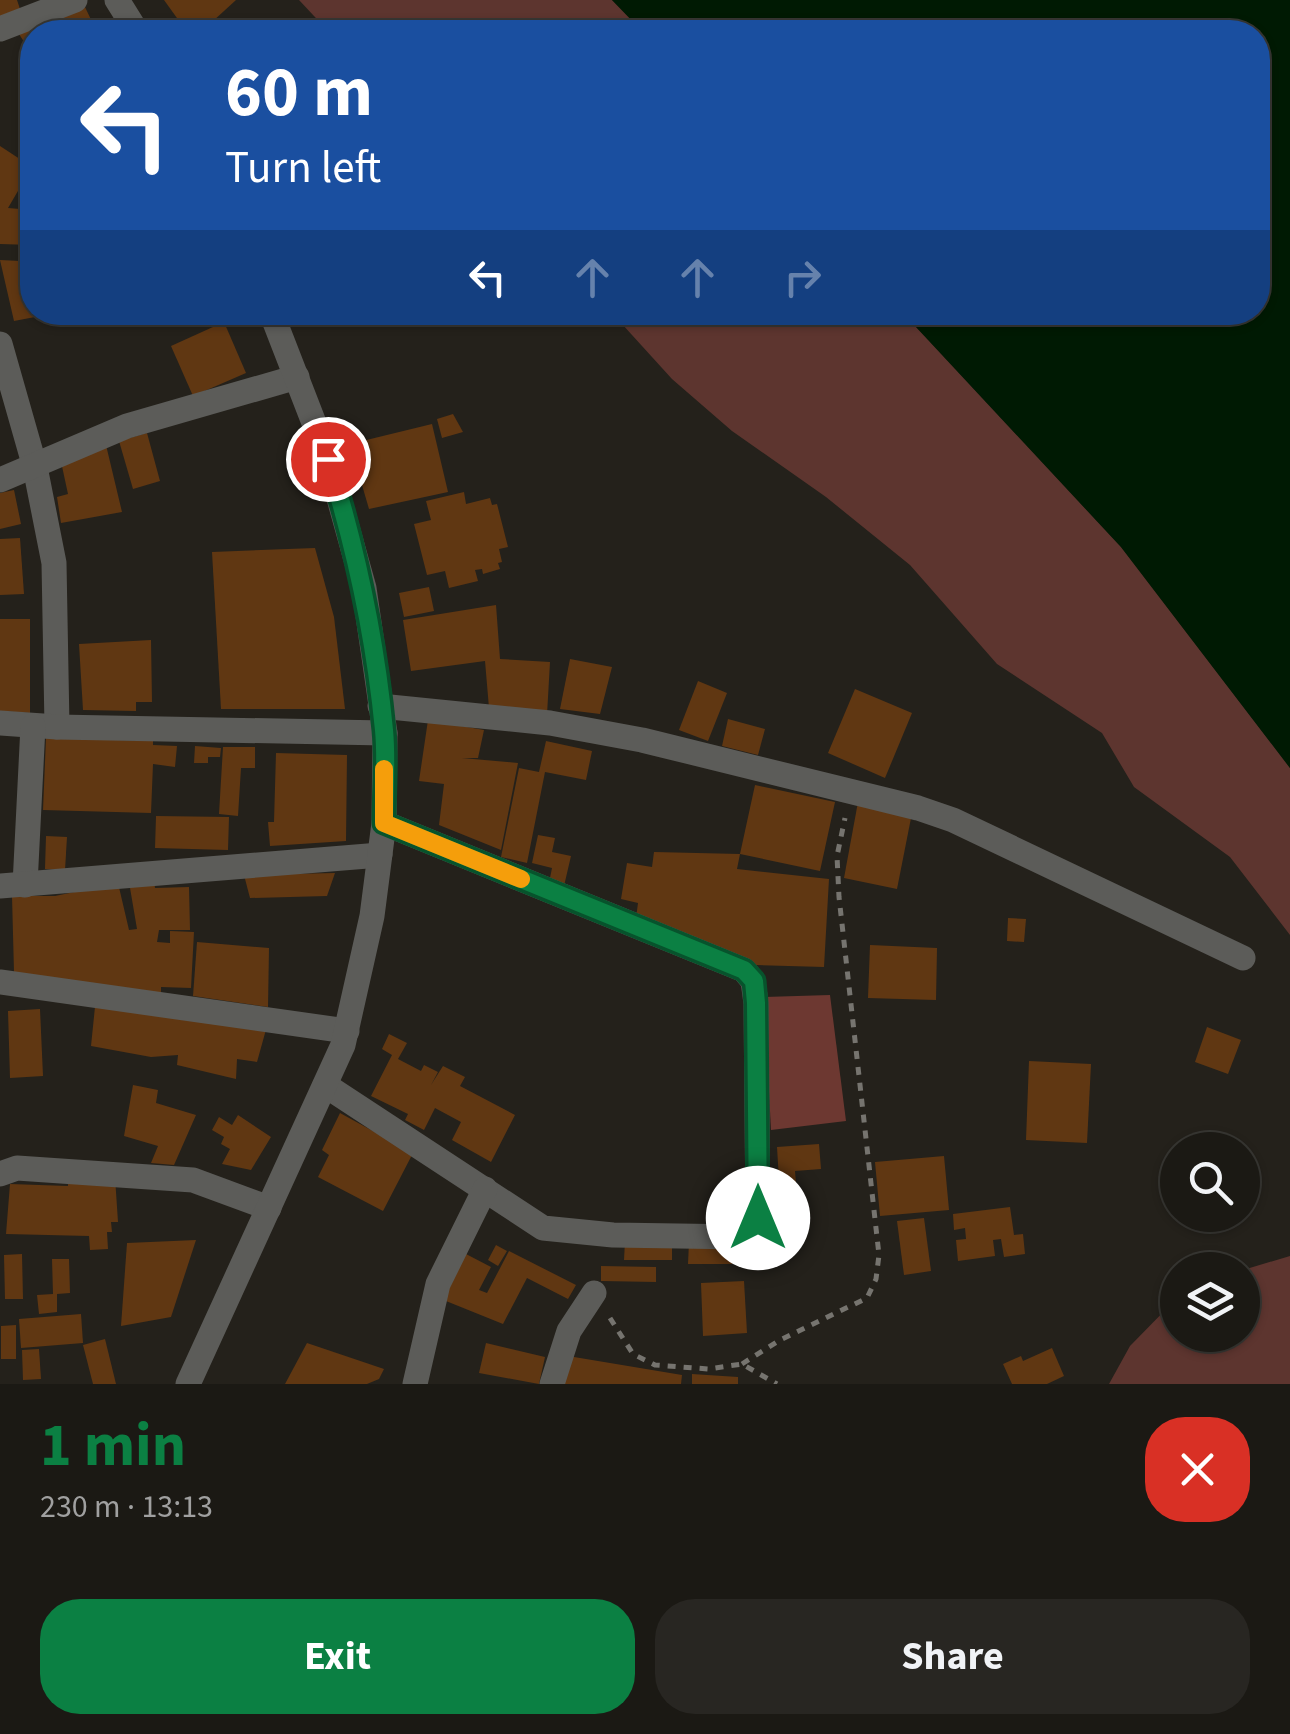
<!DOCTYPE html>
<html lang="en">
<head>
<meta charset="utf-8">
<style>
	:root { --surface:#1b1914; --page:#282622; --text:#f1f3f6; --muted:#a0a0a0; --line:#393834; --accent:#0b8043 }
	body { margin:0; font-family:"Source Sans 3",sans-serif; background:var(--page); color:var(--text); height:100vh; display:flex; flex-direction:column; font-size:38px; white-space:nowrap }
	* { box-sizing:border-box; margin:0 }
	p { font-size:32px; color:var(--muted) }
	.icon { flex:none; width:55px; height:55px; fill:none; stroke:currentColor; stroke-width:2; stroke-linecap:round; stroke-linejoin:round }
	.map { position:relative; height:1384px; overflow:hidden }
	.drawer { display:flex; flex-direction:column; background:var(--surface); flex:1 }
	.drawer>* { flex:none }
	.top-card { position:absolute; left:20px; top:20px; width:1250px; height:305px; border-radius:40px; box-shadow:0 2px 8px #0004,0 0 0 2px var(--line); background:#1a4fa0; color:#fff; overflow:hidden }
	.tools { position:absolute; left:1160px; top:1132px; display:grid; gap:20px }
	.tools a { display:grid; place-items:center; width:100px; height:100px; border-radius:50%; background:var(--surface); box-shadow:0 2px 8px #0004,0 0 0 2px var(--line); font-size:50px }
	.pin { position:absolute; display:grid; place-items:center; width:85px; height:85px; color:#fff; margin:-42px; border:5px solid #fff; border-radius:50%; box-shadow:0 2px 10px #0007 }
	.me { position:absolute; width:110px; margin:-55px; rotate:0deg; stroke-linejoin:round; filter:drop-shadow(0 0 8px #0008) }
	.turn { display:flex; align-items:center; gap:35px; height:210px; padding:0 40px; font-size:45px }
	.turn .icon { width:130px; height:130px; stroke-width:2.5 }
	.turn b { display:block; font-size:70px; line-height:85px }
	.lanes { display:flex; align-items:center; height:95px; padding:0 40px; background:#0003; justify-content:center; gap:50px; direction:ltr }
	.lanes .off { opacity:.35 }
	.round { display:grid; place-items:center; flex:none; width:105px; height:105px; border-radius:40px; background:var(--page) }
	.headline { display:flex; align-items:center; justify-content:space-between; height:170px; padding:0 40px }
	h1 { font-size:60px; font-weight:700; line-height:75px; color:var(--accent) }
	.button { display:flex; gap:20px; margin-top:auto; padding:20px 40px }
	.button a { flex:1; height:115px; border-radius:40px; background:var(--accent); color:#fff; font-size:40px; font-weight:700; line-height:115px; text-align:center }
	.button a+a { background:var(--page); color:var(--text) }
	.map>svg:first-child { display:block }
	.green { fill:#5d352f }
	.forest { fill:#6d3831 }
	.water { fill:#001a03 }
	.building { fill:#603712 }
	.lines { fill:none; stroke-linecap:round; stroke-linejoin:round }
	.path { stroke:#76746f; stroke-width:5; stroke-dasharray:8 8; stroke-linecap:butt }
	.minor { stroke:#5c5c59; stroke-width:25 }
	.route-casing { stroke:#07532c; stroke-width:25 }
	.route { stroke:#0b8043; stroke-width:18 }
	.slow { stroke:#f59e0b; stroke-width:18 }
</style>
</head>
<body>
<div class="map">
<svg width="1290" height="1384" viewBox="0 0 1290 1384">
	<rect width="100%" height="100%" fill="#24211b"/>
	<g class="green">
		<path d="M299,0H612L643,32H329Z"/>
		<path d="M612,313H903L1121,547L1290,768V935L1230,857L1134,787L1102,733L997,664L910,565L826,497L732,431L672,379Z"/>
		<path d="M1290,1256V1384H1109L1130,1346L1177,1298L1178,1335H1242L1243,1270Z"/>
	</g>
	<path class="forest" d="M830,995L846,1121L771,1130L764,997Z"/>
	<path class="water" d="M612,0H1290V768L1121,547L903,313L1258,312V32H643Z"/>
	<g class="building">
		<path d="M0,0H17L21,12L0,18Z"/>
		<path d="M164,0H236L201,32H187Z"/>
		<path d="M84,5L97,32H32V54L17,31Z"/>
		<path d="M32,136V164L19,157Z"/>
		<path d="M0,146L32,167L8,208L32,210V245L0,244Z"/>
		<path d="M0,260L20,261L35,317L14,321Z"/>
		<path d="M143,312H177V313L148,324Z"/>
		<path d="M224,322L246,373L193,396L171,346Z"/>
		<path d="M453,414L463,432L442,438L437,419Z"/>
		<path d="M432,424L448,492L369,509L350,444Z"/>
		<path d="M147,433L160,481L133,489L119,441Z"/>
		<path d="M106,445L122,512L61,523L57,497L68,494L60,457Z"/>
		<path d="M14,490L21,524L0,529V493Z"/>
		<path d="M464,492L466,504L490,498L492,505L497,504L508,547L499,549L502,562L498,563L500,569L483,574L482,569L475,570L478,581L449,588L445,571L427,575L414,524L431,520L426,501Z"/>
		<path d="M20,538L24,594L0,595V539Z"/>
		<path d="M315,548L334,617L345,709H221L212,552Z"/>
		<path d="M429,587L434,611L404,617L399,593Z"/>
		<path d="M496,605L500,659L550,662L547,715L489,708L485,661L411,671L403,620Z"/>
		<path d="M0,619H30V713L0,711Z"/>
		<path d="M151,640L152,702H136V711L83,710L79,644Z"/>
		<path d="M570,659L612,667L600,714L560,709Z"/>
		<path d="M698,681L727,693L708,741L679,730Z"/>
		<path d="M855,689L912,713L885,778L828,753Z"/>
		<path d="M728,719L765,729L758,755L722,746Z"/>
		<path d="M428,720L484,730L478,758H462L518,763L501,850L439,825L444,784L419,781Z"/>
		<path d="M46,738L153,741V745L177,746L175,767L153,764L151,813L43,810Z"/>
		<path d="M546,741L592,751L586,780L545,772L527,863L501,857L519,768L539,772Z"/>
		<path d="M195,746L221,748L220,757H208V763H194Z"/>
		<path d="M223,747H255V768H241L238,816L219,814Z"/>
		<path d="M276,753L347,755L346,841L270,846L268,822H274Z"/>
		<path d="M755,785L835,802L820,871L740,854Z"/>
		<path d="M858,802L912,813L897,889L844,878Z"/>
		<path d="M156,816L229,817L228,850L155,848Z"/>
		<path d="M538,835L555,838L552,852L571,856L564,886L549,883L552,868L532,863Z"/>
		<path d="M46,836L67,837L65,870L45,869Z"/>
		<path d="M654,852L740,854L737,869L829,879L824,967L756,965L636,918L638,903L621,899L627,863L652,867Z"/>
		<path d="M335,873L327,896L250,898L244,875Z"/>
		<path d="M154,878L155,888L189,887L190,930H159L157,942L170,943V931L194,932L191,988L161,987V995L14,972L12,896H55L118,883L129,930L137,929L129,882Z"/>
		<path d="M1008,918L1026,919L1024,942L1007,941Z"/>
		<path d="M197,942L269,948L268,1007L193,996Z"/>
		<path d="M870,945L937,948L936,1000L868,998Z"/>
		<path d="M96,997L267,1026L257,1062L237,1059L236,1079L177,1065L178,1055L151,1057L91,1046Z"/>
		<path d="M40,1009L43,1076L10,1078L8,1011Z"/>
		<path d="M1207,1027L1241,1040L1228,1074L1195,1062Z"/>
		<path d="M389,1034L407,1043L398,1059L421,1071L424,1065L438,1072L431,1085L443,1066L465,1077L460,1086L515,1115L491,1162L452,1140L461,1122L435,1108L424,1130L405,1120L408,1114L371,1096L392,1055L382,1049Z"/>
		<path d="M1029,1061L1091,1064L1087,1143L1026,1140Z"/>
		<path d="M133,1085L158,1090L156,1103L196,1115L174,1165L151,1163L158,1146L124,1136Z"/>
		<path d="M340,1113L413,1153L383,1211L318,1177L329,1155L322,1150Z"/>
		<path d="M238,1115L271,1137L251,1170L222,1164L230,1149L221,1144L224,1137L212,1130L219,1117L232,1125Z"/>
		<path d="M819,1144L821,1169L795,1171L797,1195L780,1197L777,1147Z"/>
		<path d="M944,1156L949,1210L880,1216L875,1162Z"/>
		<path d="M115,1177L118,1222H111L112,1232H107L108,1249L90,1250L89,1236L6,1234L10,1184L68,1186V1180Z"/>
		<path d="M1010,1207L1014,1235L1023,1234L1025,1254L1004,1257L1001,1239L993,1240L995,1256L958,1261L956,1240L966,1239L965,1228L954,1230L953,1214Z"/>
		<path d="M924,1218L931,1271L904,1275L897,1221Z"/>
		<path d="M196,1240L171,1317L121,1326L127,1243Z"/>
		<path d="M625,1241H672V1260H624Z"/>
		<path d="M689,1242H732V1264H688Z"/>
		<path d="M496,1245L507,1251L498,1266L488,1260Z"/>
		<path d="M509,1251L576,1285L568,1299L527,1278L503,1324L441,1299L466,1254L491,1267L479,1290L487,1293Z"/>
		<path d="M22,1254L23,1299H5L4,1255Z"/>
		<path d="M52,1259H69L70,1293L57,1294V1312L39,1314L37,1295L53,1294Z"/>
		<path d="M601,1266L656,1267V1282L601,1281Z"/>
		<path d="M744,1281L747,1333L703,1336L701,1283Z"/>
		<path d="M81,1314L83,1343L21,1348L19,1319Z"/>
		<path d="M16,1325V1359H1V1326Z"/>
		<path d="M105,1339L116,1384H93L83,1345Z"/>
		<path d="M307,1343L384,1369L379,1379L367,1384H285Z"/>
		<path d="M486,1343L545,1357L539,1384L479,1373Z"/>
		<path d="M1052,1348L1064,1376L1047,1384H1012L1003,1364L1021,1356L1023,1361Z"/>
		<path d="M39,1349L41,1379L23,1380L22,1350Z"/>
		<path d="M562,1355L682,1375L681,1384H557Z"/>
		<path d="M692,1374L738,1377V1384H692Z"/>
	</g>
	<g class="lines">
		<g class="path">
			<path d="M610,1318L633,1354L655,1365L708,1369L742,1364L777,1384"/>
			<path d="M742,1364L780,1340L867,1298L876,1279L879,1255L839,897L837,856L845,818"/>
		</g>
		<g class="minor">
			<path d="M117,0L137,32"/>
			<path d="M0,29L75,0"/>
			<path d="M0,344L35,467L54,563L57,727"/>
			<path d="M0,480L127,426L297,377"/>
			<path d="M380,706L550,723L642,740L918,808L953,820L1243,958"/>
			<path d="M0,723L57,727L385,733"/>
			<path d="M25,885L33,726"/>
			<path d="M0,886L380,855"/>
			<path d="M0,982L347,1031"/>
			<path d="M325,1085L543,1228L613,1235L744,1237L753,1230L758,1218L756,1003L753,981L744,970L384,823"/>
			<path d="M0,1174L17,1168L193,1180L269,1208"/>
			<path d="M188,1384L343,1045L372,916L384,823L385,733L364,588L328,459L271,312"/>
			<path d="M415,1384L438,1284L485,1189"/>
			<path d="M552,1384L569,1331L594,1293"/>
		</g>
	</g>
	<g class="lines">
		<g class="route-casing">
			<path id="route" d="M328,459C356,548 375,637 384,730C387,761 384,793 384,823L744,970L754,981L756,1003L758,1218"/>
		</g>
		<use href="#route" class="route"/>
		<path class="slow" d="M384,769V823L521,879"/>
	</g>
</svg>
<div class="tools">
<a><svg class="icon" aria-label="search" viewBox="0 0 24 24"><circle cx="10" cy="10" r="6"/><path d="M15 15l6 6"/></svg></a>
<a><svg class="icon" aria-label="layers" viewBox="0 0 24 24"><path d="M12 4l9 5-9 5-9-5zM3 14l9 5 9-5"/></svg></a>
</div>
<div class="pin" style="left:328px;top:459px;background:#d93025"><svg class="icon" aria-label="arrive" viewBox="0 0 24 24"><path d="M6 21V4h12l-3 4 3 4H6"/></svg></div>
<svg class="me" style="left:758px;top:1218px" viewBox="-20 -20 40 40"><circle r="19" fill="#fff"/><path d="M0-13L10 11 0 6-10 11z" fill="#0b8043"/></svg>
<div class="top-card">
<div class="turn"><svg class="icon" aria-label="left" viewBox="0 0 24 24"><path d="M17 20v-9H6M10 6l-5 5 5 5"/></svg><div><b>60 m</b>Turn left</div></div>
<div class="lanes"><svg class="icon" aria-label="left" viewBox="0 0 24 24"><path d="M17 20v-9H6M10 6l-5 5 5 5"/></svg><svg class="icon off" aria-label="ahead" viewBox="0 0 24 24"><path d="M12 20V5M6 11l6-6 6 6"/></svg><svg class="icon off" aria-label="ahead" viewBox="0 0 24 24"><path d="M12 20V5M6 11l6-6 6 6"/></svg><svg class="icon off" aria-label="right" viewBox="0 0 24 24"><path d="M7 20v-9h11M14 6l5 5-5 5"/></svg></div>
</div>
</div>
<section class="drawer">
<div class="headline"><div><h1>1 min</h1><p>230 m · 13:13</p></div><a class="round" style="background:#d93025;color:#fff"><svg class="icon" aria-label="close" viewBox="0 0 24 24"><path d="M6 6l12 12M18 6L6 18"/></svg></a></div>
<div class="button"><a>Exit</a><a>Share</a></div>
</section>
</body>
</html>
